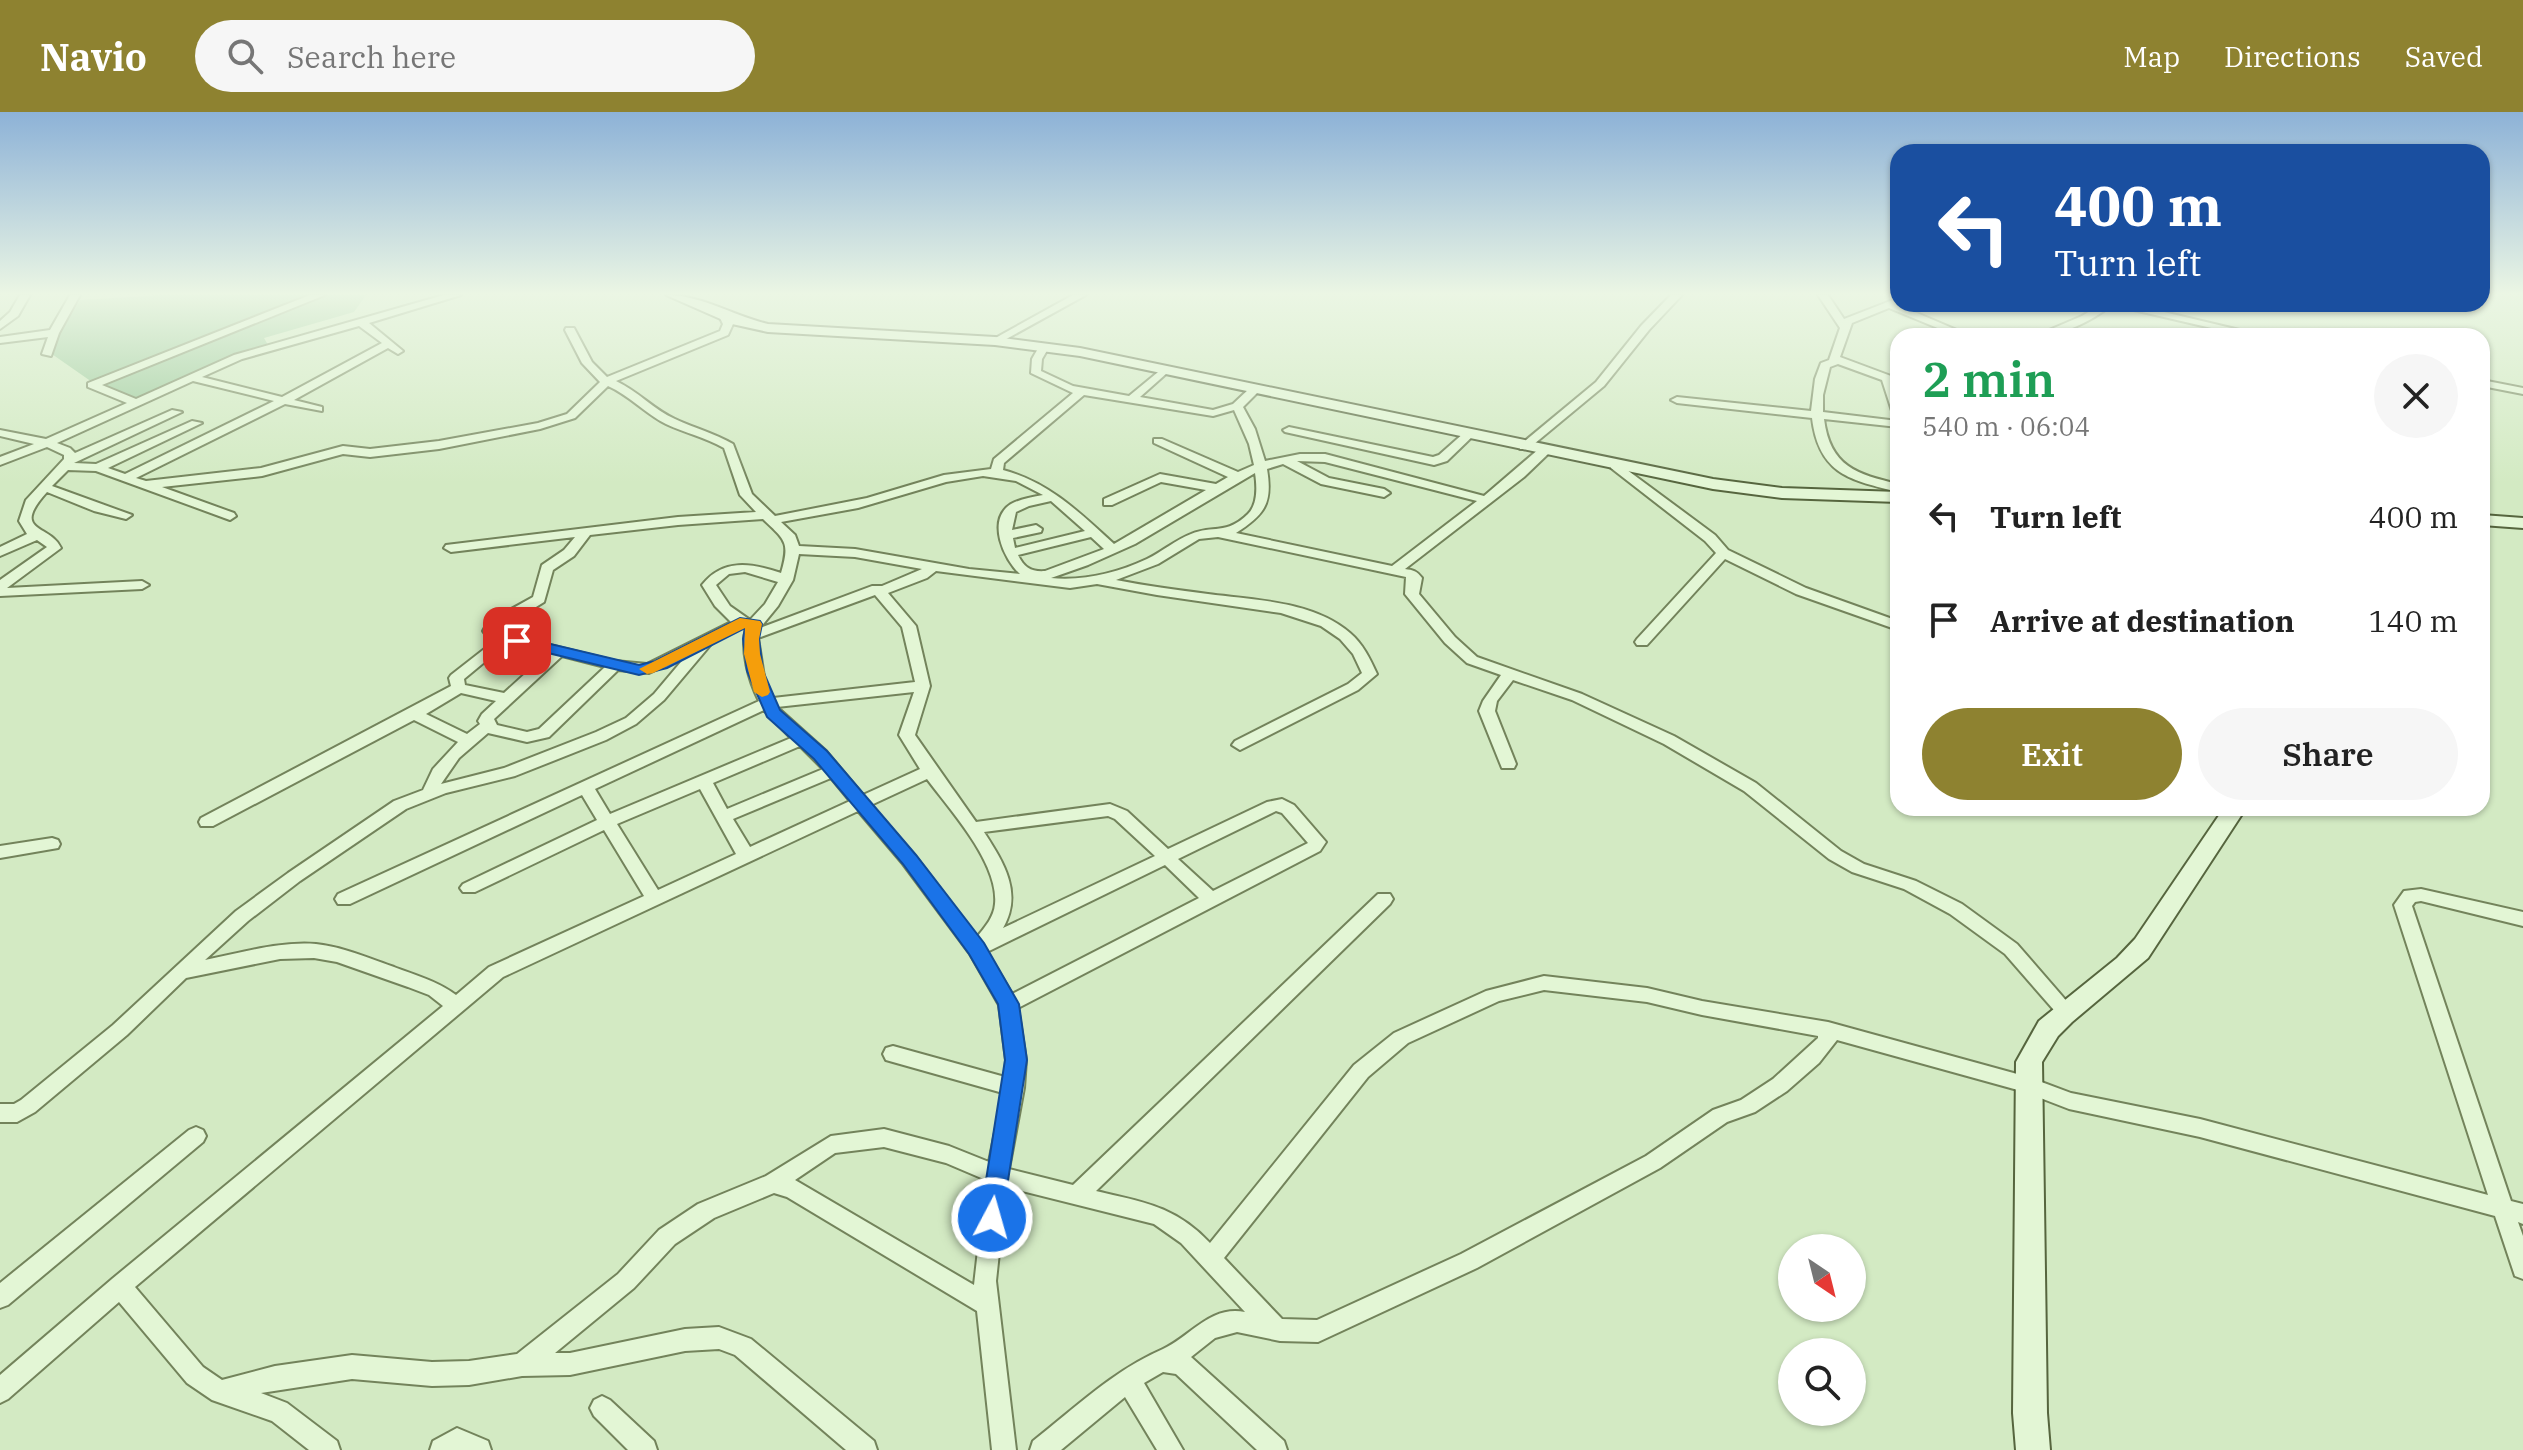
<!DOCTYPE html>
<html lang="en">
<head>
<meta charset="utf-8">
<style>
	:root { --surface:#fff; --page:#f6f6f6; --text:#222; --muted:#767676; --accent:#8e8230 }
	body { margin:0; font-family:"IBM Plex Serif",serif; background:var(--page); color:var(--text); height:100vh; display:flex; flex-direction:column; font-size:30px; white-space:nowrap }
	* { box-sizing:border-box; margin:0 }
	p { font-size:26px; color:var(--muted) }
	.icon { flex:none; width:44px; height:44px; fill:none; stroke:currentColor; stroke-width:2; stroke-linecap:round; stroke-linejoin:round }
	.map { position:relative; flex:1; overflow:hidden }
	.side { position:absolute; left:1890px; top:216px; width:600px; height:488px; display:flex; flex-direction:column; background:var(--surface); border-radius:24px; box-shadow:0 2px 6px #0004 }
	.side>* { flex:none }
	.hud { position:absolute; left:1890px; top:32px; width:600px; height:168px; border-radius:24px; box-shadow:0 2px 6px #0004; background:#1a4fa0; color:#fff; overflow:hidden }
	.needle { width:52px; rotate:145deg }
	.controls { position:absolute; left:1778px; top:1122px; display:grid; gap:16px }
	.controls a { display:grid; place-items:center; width:88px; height:88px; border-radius:50%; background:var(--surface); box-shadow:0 2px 6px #0004; font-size:40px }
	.pin { position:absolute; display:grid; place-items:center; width:68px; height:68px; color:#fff; margin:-34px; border-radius:16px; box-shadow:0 4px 12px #0006 }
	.me { position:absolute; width:88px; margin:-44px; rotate:6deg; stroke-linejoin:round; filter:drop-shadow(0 0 6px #0008) }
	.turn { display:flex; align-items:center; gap:28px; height:168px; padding:0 32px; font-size:36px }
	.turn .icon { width:104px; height:104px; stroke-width:2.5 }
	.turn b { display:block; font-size:56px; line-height:68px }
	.round { display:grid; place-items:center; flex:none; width:84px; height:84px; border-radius:42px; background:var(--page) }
	.summary { display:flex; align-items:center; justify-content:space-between; height:136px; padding:0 32px }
	h1 { font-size:48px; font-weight:600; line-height:60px; color:#1e9e55 }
	.action { display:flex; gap:16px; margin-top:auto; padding:16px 32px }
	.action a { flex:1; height:92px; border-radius:48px; background:var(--accent); color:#fff; font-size:32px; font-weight:600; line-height:92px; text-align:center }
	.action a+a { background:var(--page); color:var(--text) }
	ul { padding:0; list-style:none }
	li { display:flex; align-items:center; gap:24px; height:104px; padding:0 32px }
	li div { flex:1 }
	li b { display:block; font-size:30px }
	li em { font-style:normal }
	header { display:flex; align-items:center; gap:48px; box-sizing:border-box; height:112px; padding:0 40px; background:var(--accent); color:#fff }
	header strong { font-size:38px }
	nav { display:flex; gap:44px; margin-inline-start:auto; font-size:28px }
	.search { width:560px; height:72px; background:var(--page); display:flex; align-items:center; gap:20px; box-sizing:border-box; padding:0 28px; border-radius:44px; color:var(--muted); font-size:30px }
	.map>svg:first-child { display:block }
	.green { fill:#98c898 }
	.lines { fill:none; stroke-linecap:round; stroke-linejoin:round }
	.street-casing { stroke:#73835b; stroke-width:4 }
	.secondary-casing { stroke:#56653e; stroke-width:4 }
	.street { fill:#e3f6d5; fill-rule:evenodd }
	.secondary { fill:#e3f6d5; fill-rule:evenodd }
	.route { fill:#1a73e8; stroke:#114b97; stroke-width:2 }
	.slow { fill:#f59e0b }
</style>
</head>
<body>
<header>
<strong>Navio</strong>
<div class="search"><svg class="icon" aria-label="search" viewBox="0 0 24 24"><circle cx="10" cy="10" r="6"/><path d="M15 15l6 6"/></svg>Search here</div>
<nav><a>Map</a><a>Directions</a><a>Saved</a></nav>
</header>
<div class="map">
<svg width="2523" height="1338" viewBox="0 0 2523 1338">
	<rect width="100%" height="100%" fill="#d3eac3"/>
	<path class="green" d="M162,183H366L354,200L264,226L268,233L132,290L92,270L49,240L80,188Z"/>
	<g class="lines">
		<g class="street-casing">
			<g id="street">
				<path d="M20,183H30L18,204L0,217V209L10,200Z"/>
				<path d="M70,183H80L59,221L51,244L42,242L48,225L0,231V225L50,218Z"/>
				<path d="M310,183H325L102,273L136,287L234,243L444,183H461L369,211L403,239L398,242L388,236L294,288L322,295V299L285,292L136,366L146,369L261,356L343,334L370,337L439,329L538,311L567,302L600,270L582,251L565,218L566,216H574L592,250L607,265L720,219L723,212L719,204L724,201L728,202L733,212L728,223L616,269C638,279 654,298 675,307C694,316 714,321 733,332L752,382L775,404L867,386L944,363L991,357L994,347L1073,281L1031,261L1032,247L1040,233L1044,232L1049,235L1042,247L1041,259L1073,274L1129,284L1163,256L1167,257V261L1140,285L1213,298L1233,292L1250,276H1258V280L1243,295L1255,317L1265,349L1300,342H1325L1484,384L1540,336H1548V342L1524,365L1405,457C1413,458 1417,459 1422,466L1419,482L1455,525L1477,545L1582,582L1674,624L1756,671L1841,739L1864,752L1916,769L1962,792L2017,832L2076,900L2074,905L2067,908L2060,905L2005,842L1950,802L1904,777L1852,760L1829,747L1744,679L1664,632L1572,588L1513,568L1497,589L1495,599L1516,652L1514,656H1502L1479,599L1483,589L1501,563L1467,551L1445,531L1405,482L1406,465L1218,425L1199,427L1158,452L1116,468C1147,474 1177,478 1208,482C1254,488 1313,489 1350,521C1363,532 1370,547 1377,562L1358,578L1240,638L1232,633L1235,629L1348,572L1362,561L1353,542L1340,527L1321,514L1281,501L1157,483L1097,472L1070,476L936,459L927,466L888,481L916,514L930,574L915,623L976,710L1110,692L1127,699L1168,737L1267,690L1282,687L1294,693L1326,730L1320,739L1018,896L1026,948L1024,976L1009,1057L1073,1073L1378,782H1390L1393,787L1390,792L1096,1079C1143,1090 1175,1094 1210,1131L1354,953L1394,921L1486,879L1544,864L1647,876L1702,889L1828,910L2028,965L2071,981L2200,1007L2488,1083L2394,793L2404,779L2421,777L2523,800V814L2421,789L2415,790L2412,794L2511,1089L2523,1092V1112L2518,1110L2523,1124V1167L2515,1164L2495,1104L2200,1025L2069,997L2025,980L1837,928L1819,951L1787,979L1755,1000L1727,1010L1660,1056L1477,1156L1318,1230L1280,1229L1237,1220L1215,1226L1191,1245L1284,1329L1287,1338H1257L1176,1262L1163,1260L1144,1271L1183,1338H1157L1125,1285L1061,1338H1030L1033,1329C1075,1296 1114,1258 1163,1237C1190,1225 1210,1193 1245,1200L1181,1131L1154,1112L1006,1075L996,1169L1016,1338H992L977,1199L787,1085L774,1081L714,1106L675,1132L634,1176L555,1241H570L685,1217L719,1215L751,1227L874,1329L877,1338H846L735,1243L719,1237L685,1239L570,1263L522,1264L469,1273L432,1274L352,1267L261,1281L287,1291L337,1329L340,1338H309L272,1309L212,1288L187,1271L119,1190L8,1287L0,1291V1263L112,1167L443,894L429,883L408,875L337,850L314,846L280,847L186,866L127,923L35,1000L17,1010H0V992H14L21,988L113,913L236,799L288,761L394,689L423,678L433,657L458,630L414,608L213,714H201L199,710L201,706L451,574L449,566L451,563L492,531L483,519L488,510L533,485L542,453L564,438L575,425L451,440L444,436L446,433L678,405L756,400L740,383L724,336C705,325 685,321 666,312C646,302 630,284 608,274L575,306L540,317L439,337L370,345L343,342L262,364L162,375L234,401L236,404L230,408L96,359L68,358L52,374L132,403L126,407L94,399L47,380C10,421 50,412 61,436L7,476L142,469L149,473L142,477L0,484V468L47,435L37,428L0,444V435L27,422L19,409L26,388L64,347V343L47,335L0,353V345L34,332L0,324V318L46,327L127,291L88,275V271ZM359,214L382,231L282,285L202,265L242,247ZM193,269L274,289L125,362L108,356L202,311L192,309L96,352L74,351L182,300L172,298L75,341L70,336L57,331ZM1084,283L1213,304L1234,298L1249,332L1254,353L1238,360L1162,327H1154V331L1228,365L1216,372L1160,362L1104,387V393H1112L1161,370L1206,378L1114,432C1080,401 1049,370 1003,358L1004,351ZM1297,349L1325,350L1477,389L1392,454L1236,421C1264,403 1273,392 1267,357L1283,352L1321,372L1384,385L1390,381L1384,377L1329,366ZM1255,361C1257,374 1258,392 1248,402C1227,423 1212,413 1191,422C1175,428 1162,440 1147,447C1117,461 1084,469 1051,466L1088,453L1135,432ZM983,364L1016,369L1043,383C1032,385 1020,387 1011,392C986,408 1004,448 1020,462L969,457L855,437L799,434L795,423L781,410L858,396L946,370ZM1051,389L1085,419L1015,436L1013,426L1041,420L1042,417L1036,413L1012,418L1016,400L1029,394ZM763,407C786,429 790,430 781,461C752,451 723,446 702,473L715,494L731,510L647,552L615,549L513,524L504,527L497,519L544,490L553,458L574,444L590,423L678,413ZM1091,425L1104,437L1045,459C1032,460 1024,456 1018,443ZM799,442L855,445L922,457L882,474H872L760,516L778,494L793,468ZM745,460L778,470L765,492L750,508L730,494L716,473L729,462ZM875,483L902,515L915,570L773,586L765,571L758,526ZM743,515L746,516C740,538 749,569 759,589L338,782L335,787L338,792H350L582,683L597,708L463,772L460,776L463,780H475L604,718L644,784L489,855L456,883C437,869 415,863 394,855C368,846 343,835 316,832C279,829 241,841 205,848L248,809L300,769L406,697L446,681L515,664L606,628L636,612L664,588L712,531ZM514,533L548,541L504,581L465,573L464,567L499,538ZM562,544L605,555L539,617L527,620L497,613L494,607ZM686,544L654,582L626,606L596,620L504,656L441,672L459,646L488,621L527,630L549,625L618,558L649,561ZM914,580L899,623L920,657L863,683L826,639L777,595ZM461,581L496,589L482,602L478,609L480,612L467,622L426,602ZM764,598L791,626L610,702L595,677ZM800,634L823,657L727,697L713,671ZM831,666L850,689L750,735L733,707ZM927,667C950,698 999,751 995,792C994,805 985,815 977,825L915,744L871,693ZM700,677L736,742L658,778L617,712ZM858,699L903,752L970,842L999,893L1006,948L1005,965L893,934L886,936L883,942L886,948L893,950L1003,981L989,1050L949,1034L884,1017L831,1024L766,1064L698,1092L659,1118L618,1162L517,1242L469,1249L432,1250L352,1243L275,1254L222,1268L203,1255L135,1175L503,865ZM1276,699L1282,701L1308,731L1213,779L1178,747ZM1108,704L1115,707L1155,744L1003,816C1023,781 1004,751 984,720ZM1165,753L1199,786L1012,882L987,840ZM1544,878L1647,890L1702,903L1818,924V926L1773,967L1741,988L1713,998L1646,1044L1461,1142L1317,1208L1282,1207L1224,1146L1368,965L1408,931L1499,889ZM884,1035L946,1051L986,1068L974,1173L795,1068L835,1041Z"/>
				<path d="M1073,183H1086L999,231L990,229Z"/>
				<path d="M1671,183H1682L1649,218L1604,274L1528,337H1520V333L1596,270L1641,214Z"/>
				<path d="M1818,183H1828L1844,207L1898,186V193L1971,224H1957L1889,196L1852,211L1840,245L1891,264L1898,282V302L1892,299L1882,268L1838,252L1830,255L1823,283V300L1898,309V315L1824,307C1830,355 1857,362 1898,372V380C1851,368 1819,363 1812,306L1677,291L1671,288L1677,285L1811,299L1815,267L1821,251L1829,248L1840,216Z"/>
				<path d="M2101,192H2130L2265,224H2246L2112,193C2092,209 2062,224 2035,224L2082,204Z"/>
				<path d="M2482,268L2523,276V282L2482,274Z"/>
				<path d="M1289,315L1433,345L1439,343L1465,320L1475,322L1447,349L1434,353L1285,320L1283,318Z"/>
				<path d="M1615,349L1715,423L1728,438L1806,476L1898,509V518L1796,482L1725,447L1647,533H1637L1635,530L1637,527L1716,441L1705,429L1611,356V350Z"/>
				<path d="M52,726L58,728L60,732L58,736L0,746V734Z"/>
				<path d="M196,1015L203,1018L206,1024L203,1030L8,1193L0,1196V1171L189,1018Z"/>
				<path d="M602,1284L610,1288L654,1329L657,1338H628L594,1304L590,1296L594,1288Z"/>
				<path d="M457,1316L488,1329L491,1338H430L433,1329Z"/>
			</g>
		</g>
		<g class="secondary-casing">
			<g id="secondary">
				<path d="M666,183C701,183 734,204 768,212L995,225L1080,236L1713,367L1782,376L1898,380V390L1782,386L1713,377L1080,244L995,233L768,220L732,212Z"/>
				<path d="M2482,403L2523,406V416L2482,413Z"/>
				<path d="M2224,696H2246L2148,846L2072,910L2058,924L2042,950L2047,1301L2050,1338H2016L2013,1301L2016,950L2039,909L2117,846L2135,827Z"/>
			</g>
		</g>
		<use href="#street" class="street"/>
		<use href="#secondary" class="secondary"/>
	</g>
	<linearGradient id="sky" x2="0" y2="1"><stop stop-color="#8db2d7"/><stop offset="0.49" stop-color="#ebf6e4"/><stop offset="1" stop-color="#ebf6e4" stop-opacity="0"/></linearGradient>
	<rect width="2523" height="371" fill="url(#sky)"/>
	<path class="route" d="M740,506L760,509L762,512L759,527L763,559L780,598L827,639L916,743L984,831L1019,892L1027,948L1001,1113L992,1117L984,1113L980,1106L1005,948L998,892L969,842L903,752L814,647L767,605L747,559L743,527L745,516L667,556L639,563L511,532L509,529L517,524L639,553L655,549Z"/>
	<path class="slow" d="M740,506L760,509L762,512L759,527L760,542L770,580L768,583L762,585L754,580L744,542L745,516L653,561L647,562L639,557Z"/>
</svg>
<div class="controls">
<a><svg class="needle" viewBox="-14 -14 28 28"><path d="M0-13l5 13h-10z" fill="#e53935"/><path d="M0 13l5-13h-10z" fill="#767676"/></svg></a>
<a><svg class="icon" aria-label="search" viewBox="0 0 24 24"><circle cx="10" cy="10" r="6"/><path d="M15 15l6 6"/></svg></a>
</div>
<div class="pin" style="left:517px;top:529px;background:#d93025"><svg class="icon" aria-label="arrive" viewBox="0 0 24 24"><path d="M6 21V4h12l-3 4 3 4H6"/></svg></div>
<svg class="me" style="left:992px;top:1106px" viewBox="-20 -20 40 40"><circle r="17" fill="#1a73e8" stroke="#fff" stroke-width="3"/><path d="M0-11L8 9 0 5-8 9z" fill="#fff"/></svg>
<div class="hud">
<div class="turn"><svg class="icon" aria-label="left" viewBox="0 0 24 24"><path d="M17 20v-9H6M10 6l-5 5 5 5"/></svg><div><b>400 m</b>Turn left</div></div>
</div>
<section class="side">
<div class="summary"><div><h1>2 min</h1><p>540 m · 06:04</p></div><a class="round"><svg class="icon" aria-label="close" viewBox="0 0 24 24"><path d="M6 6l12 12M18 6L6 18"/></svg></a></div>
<ul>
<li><svg class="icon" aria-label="left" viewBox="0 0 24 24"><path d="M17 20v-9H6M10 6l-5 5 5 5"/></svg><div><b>Turn left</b></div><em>400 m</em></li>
<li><svg class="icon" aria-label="arrive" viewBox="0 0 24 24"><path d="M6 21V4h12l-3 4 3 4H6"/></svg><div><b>Arrive at destination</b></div><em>140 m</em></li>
</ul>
<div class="action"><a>Exit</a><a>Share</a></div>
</section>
</div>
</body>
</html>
